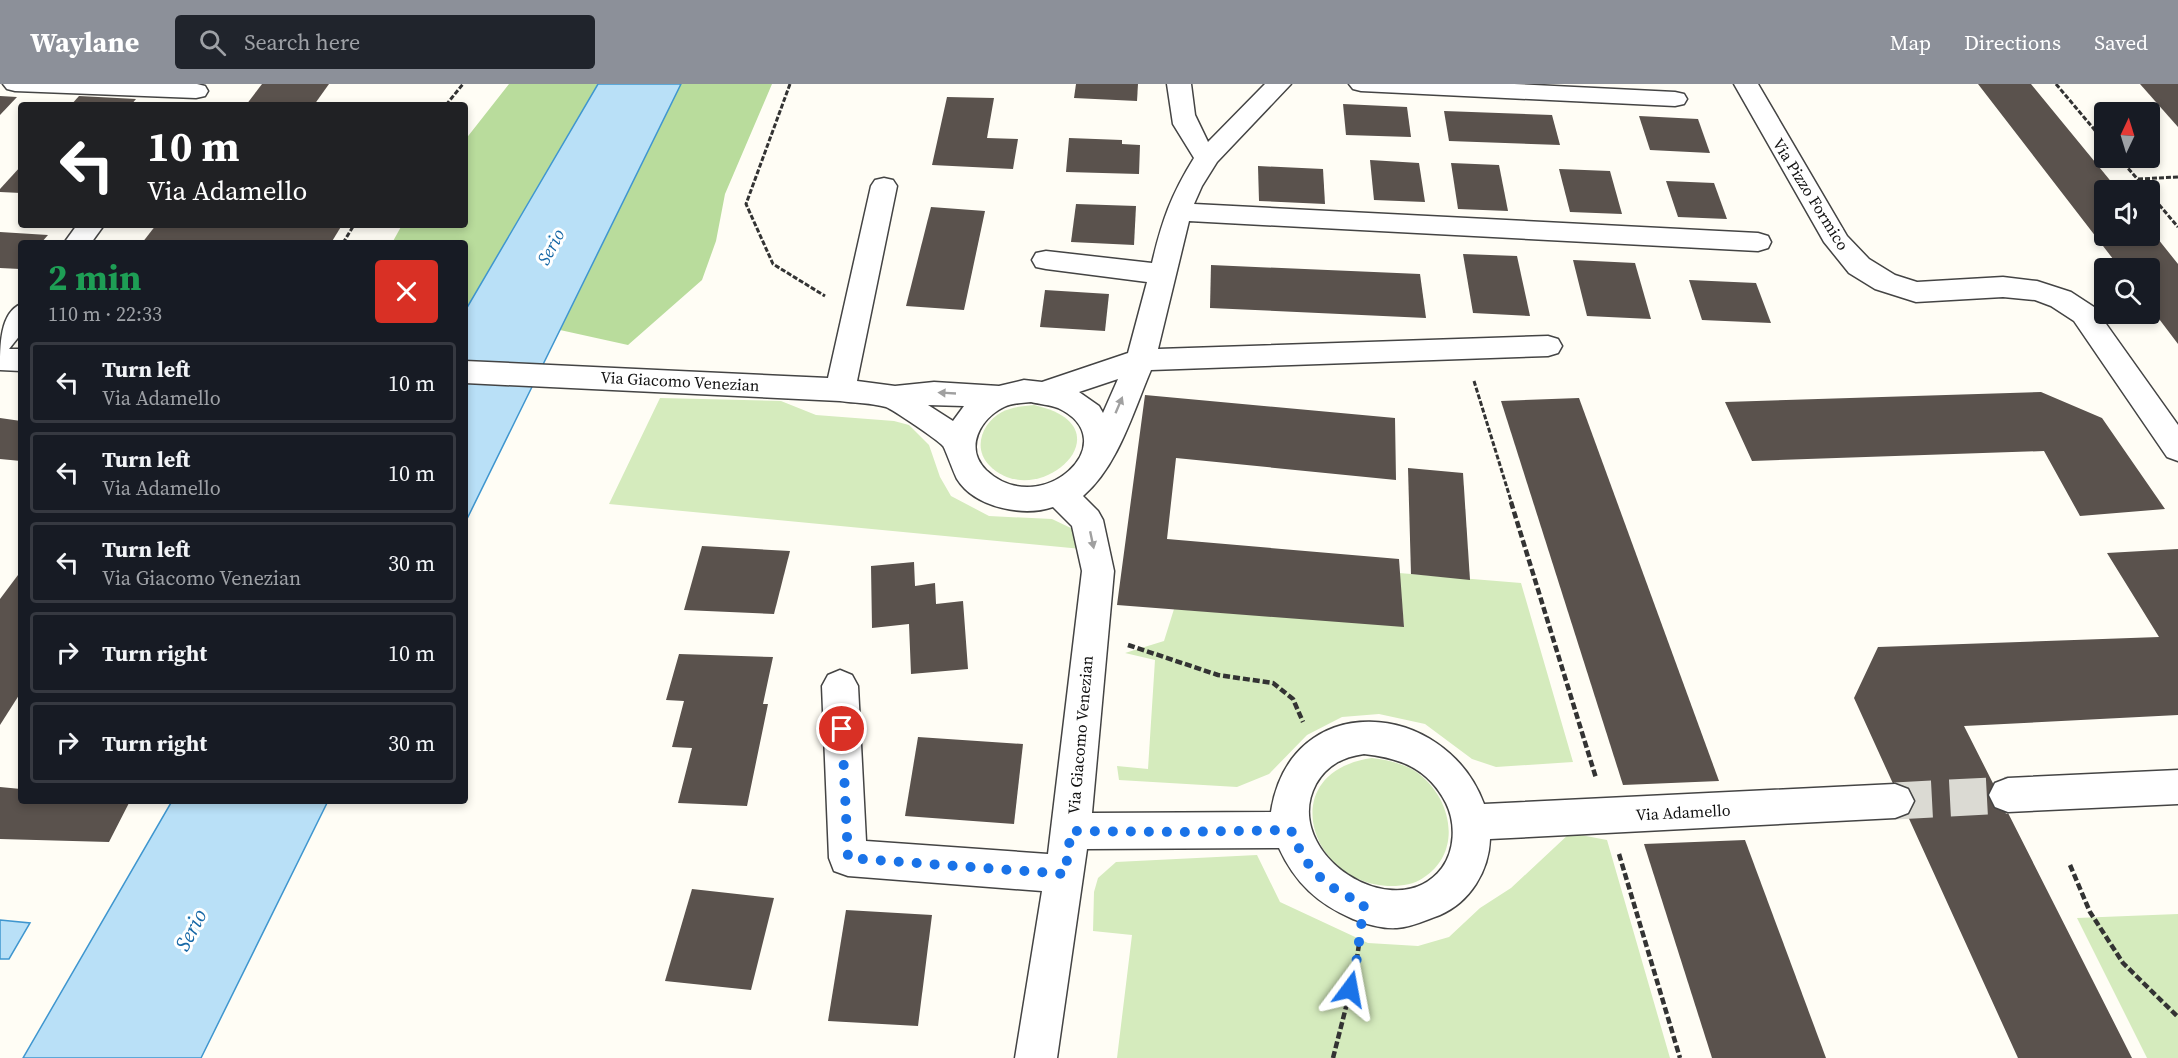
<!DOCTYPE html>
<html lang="en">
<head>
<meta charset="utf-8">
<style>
	:root { --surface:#171b24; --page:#20242c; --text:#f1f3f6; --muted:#9ea1a6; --line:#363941; --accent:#8c9099 }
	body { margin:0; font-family:"Source Serif 4",serif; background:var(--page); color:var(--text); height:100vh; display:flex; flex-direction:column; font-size:22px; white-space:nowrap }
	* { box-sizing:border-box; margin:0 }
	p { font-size:20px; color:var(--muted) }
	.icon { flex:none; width:33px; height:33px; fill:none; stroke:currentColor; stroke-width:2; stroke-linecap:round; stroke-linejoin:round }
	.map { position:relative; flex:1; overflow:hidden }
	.side { position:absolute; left:18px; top:156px; width:450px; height:564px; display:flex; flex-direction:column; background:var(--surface); border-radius:6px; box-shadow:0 3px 9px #0003 }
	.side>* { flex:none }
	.banner { position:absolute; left:18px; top:18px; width:450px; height:126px; border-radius:6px; box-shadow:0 3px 9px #0003; background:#202124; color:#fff; overflow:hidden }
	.needle { width:39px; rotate:4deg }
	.buttons { position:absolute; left:2094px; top:18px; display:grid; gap:12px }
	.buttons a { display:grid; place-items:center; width:66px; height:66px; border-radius:6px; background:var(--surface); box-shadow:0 3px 9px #0003; font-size:30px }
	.pin { position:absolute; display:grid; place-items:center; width:51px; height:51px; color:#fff; margin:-26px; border:3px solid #fff; border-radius:50%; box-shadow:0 2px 6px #0007 }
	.me { position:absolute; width:66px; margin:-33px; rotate:13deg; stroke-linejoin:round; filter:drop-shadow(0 0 4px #0008) }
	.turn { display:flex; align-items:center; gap:21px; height:126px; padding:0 30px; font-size:27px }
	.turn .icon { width:78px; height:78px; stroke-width:2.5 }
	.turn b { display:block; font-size:42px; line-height:51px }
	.round { display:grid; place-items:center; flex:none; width:63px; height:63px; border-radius:6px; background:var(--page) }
	.headline { display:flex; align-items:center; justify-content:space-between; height:102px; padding:0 30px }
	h1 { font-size:36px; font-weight:700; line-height:45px; color:#1e9e55 }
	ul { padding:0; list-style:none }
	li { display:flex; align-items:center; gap:18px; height:81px; margin:0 12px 9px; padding:0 18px; border:3px solid var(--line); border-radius:6px }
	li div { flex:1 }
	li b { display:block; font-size:22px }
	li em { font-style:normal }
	header { display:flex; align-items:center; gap:36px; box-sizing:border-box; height:84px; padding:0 30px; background:var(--accent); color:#fff }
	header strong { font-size:28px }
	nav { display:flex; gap:33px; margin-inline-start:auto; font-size:21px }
	.search { width:420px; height:54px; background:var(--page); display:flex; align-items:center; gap:15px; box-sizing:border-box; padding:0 21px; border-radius:6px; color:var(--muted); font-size:22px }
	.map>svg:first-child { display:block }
	.green { fill:#d5ebbd }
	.forest { fill:#b9dc9c }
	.water { fill:#b9e0f7; stroke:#3f96cf; stroke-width:1.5 }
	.building { fill:#5a524d }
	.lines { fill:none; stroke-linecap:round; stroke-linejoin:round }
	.minor-tunnel { stroke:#dbdad3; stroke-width:37; stroke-dasharray:37 18; stroke-linecap:butt }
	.minor-casing { stroke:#444; stroke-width:3 }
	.path-far1 { stroke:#333; stroke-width:3; stroke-dasharray:5 2; stroke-linecap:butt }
	.path { stroke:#333; stroke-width:4.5; stroke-dasharray:7 3; stroke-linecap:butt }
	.minor { fill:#fff; fill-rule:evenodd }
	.oneway { fill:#a0a0a0 }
	.route { stroke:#1a73e8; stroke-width:10; stroke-dasharray:0 18 }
	.labels { text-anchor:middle; stroke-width:6; stroke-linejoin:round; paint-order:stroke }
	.street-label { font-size:16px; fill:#111; stroke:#fff }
	.water-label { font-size:18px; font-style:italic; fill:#1768a6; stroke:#fff }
	.near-water-label { font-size:21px; font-style:italic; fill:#1768a6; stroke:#fff }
</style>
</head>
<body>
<header>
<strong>Waylane</strong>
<div class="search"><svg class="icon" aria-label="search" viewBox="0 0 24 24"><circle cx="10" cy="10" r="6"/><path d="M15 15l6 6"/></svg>Search here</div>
<nav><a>Map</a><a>Directions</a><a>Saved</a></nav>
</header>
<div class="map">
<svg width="2178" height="974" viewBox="0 0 2178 974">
	<rect width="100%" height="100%" fill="#fffdf5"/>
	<g class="green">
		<path d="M660,314L781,317L816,331L894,337L909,341L929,361L940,393L951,412L989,432L1052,435L1075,446L1082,465L609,420Z"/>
		<path d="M1034,321C1133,343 1037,431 989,381C972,363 983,338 1002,328C1012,323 1023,322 1034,321Z"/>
		<path d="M1399,489L1521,499L1573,678L1496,683L1472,675L1425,640L1379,630L1342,633L1307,651L1269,690L1237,703L1119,696L1117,682L1148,685L1155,576L1125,569L1164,557L1174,525L1404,542Z"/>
		<path d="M1372,674C1387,676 1402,679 1415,687C1452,712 1464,768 1423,794C1415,800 1402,802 1392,802C1310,802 1273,688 1372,674Z"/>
		<path d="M1570,749L1607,756L1670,974H1117L1132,851L1093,847L1094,808L1098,794L1116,778L1257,771L1280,818L1368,859L1418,862L1449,853L1480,824L1511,804Z"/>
		<path d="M2178,830V974H2147L2077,834Z"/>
	</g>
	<g class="forest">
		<path d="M509,0H598L465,227V159H392L402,141H465V56Z"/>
		<path d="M681,0H772L725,110L716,157L702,196L628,261L560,246Z"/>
	</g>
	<g class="water">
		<path d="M598,0H681L465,439V227Z"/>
		<path d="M172,717H328L201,974H23Z"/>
		<path d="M0,836L30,839L9,875H0Z"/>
	</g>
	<g class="building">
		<path d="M262,0H329L314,21H246Z"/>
		<path d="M1076,0H1138L1137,17L1074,14Z"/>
		<path d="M1978,0H2031L2118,106H2104V152H2150V145L2178,180V260L2150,223V184H2120Z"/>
		<path d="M2140,0H2178V43Z"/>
		<path d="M0,12L17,13L0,31Z"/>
		<path d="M79,12L136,15L131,21H71Z"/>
		<path d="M947,13L994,14L987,54L1018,55L1013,85L932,81Z"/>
		<path d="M1343,20L1407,23L1411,53L1346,51Z"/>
		<path d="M1444,27L1552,31L1560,61L1449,57Z"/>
		<path d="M1639,32L1698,35L1710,69L1650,66Z"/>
		<path d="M1069,54L1122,56V60L1140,61L1139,90L1066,88Z"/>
		<path d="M1370,76L1419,79L1425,118L1374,116Z"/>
		<path d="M1451,79L1499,81L1508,127L1458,125Z"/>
		<path d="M21,82V109L0,108V105Z"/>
		<path d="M1258,82L1323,85L1325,120L1259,117Z"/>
		<path d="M1559,85L1610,87L1622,130L1570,128Z"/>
		<path d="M1666,97L1714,99L1727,135L1678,133Z"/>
		<path d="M1076,120L1136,122L1134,161L1071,158Z"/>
		<path d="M931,123L985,127L964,226L906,222Z"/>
		<path d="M156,141H342L331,159H142Z"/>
		<path d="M0,148L48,151L41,159H21L20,185L0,184Z"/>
		<path d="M1463,170L1517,172L1530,232L1473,229Z"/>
		<path d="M1573,176L1635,179L1651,235L1587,232Z"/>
		<path d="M1211,181L1420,190L1426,234L1210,224Z"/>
		<path d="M1689,196L1756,199L1771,239L1702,236Z"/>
		<path d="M1045,206L1109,210L1105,247L1040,243Z"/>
		<path d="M2041,308L2102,334L2165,425L2080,432L2044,367L1752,377L1725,318Z"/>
		<path d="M1145,311L1395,334L1396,396L1176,374L1167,455L1399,475L1404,543L1117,521Z"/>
		<path d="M1579,314L1719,697L1623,701L1501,317Z"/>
		<path d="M0,334L21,337V377L0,375Z"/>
		<path d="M1408,384L1463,389L1470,496L1411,490Z"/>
		<path d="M702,462L790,467L774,530L684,526Z"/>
		<path d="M2178,465V631L1964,642L2132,974H2018L1854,614L1878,563L2159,553L2107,469Z"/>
		<path d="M914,478L915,502L935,499L936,520L963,517L968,585L911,590L909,540L872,544L871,482Z"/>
		<path d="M21,487V608L0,641V515Z"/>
		<path d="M679,570L773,573L763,620H768L747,722L678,719L692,664L672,663L684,617L666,616Z"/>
		<path d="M918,653L1023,660L1014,740L905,732Z"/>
		<path d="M0,703L21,705V717H130L109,758L0,755Z"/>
		<path d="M1745,756L1826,974H1712L1644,760Z"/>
		<path d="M692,805L774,814L751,906L665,897Z"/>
		<path d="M846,826L932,831L918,942L828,937Z"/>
	</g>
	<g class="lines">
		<path class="minor-tunnel" d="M1895,717L2008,711"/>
		<g class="minor-casing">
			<g id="minor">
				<path d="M3,0H197L205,2L208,7L205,12L196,14L15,7L7,5Z"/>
				<path d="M1167,0H1191L1195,31L1208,58L1265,0H1291L1217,78L1202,102L1194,120L1758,149L1768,152L1771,158L1768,164L1758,167L1189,137L1158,265L1548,252L1558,255L1562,262L1558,269L1548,272L1151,286C1133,328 1118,382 1083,412L1098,427L1103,436L1114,487L1092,729L1271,728C1290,603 1445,615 1484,720L1895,700L1908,705L1914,717L1908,729L1895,734L1490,755C1489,787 1470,818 1440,831C1426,836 1412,843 1397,844C1382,845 1366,840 1353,835C1318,820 1295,799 1279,764L1087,765L1057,974H1015L1042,807L848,792L834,787L829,774L822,602L828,591L840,586L852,591L858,602L866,757L1048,770L1082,487L1072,442L1053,423C1024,433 975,424 957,395C953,387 945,364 943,362C938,356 892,325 886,323C871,319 855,319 840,317L465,299V277L828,294L871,102L875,96L884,94L893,96L897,102L857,297L895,302L934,298L999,302L1024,296L1042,298L1128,269L1147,198L1046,185L1036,183L1032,176L1036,169L1046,167L1152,179C1162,137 1171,111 1194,74L1173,40ZM1118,295L1103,329L1099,322L1079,308ZM1031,318C1039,320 1050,321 1058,324C1128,357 1041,438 986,386C964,364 980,335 1004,323C1012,319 1022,319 1031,318ZM928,321L964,322L953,337ZM1364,670C1400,674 1428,684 1446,719C1456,739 1455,766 1442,784C1396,845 1279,769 1316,700C1327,681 1343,673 1364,670Z"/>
				<path d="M1349,0H1514L1675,8L1684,10L1687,15L1684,20L1675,22L1361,7L1353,5Z"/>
				<path d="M1734,0H1758L1847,152L1869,175L1895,191L1917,198L2003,193L2037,197L2071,208L2094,223L2178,341V377L2167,373L2074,237L2051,222L2035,216L2003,213L1916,218L1875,205L1849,189L1824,158Z"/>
				<path d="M77,141H104L91,159H64Z"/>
				<path d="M21,220V250L9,265H21V287L0,286C0,261 0,229 21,220Z"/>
				<path d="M2178,686V720L2008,728L1995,723L1989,711L1995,699L2008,694Z"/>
			</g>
		</g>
		<g class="path-far1">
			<path d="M790,0L746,120L773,180L825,212"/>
			<path d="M2056,0L2104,57"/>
			<path d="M446,21L463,0"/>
			<path d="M2119,74L2147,106"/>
			<path d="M2138,95L2178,93"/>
			<path d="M2150,110L2178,143"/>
			<path d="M343,159L354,141"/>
			<path d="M1474,297L1512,420"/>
		</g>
		<g class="path">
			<path d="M1511,418L1596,694"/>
			<path d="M1128,561L1218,591L1273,599L1293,615L1303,638"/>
			<path d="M1619,770L1680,974"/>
			<path d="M2070,781L2090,828L2123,879L2178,933"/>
			<path d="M1333,974L1355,888L1359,860"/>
		</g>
		<use href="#minor" class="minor"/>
	</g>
	<defs><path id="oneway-solid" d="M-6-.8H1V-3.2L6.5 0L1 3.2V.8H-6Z" transform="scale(1.5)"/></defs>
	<g class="oneway">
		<use href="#oneway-solid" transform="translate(947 309) rotate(-177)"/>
		<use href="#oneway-solid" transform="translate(1119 321) rotate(-67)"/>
		<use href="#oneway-solid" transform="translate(1092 456) rotate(78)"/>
	</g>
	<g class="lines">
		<path class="route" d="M842,645L848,774L1065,790L1071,747L1182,748L1291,746C1306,786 1325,803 1364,820L1355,888L1350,905"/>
	</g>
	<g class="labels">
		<g class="street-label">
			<text transform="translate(1811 110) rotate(58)" y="6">Via Pizzo Formico</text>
			<text transform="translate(680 297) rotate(3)" y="6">Via Giacomo Venezian</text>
			<text transform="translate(1080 651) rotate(-85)" y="6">Via Giacomo Venezian</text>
			<text transform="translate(1683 728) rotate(-3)" y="6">Via Adamello</text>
		</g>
		<g class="water-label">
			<text transform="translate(551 163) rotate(-62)" y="6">Serio</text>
		</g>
		<g class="near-water-label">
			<text transform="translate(191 846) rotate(-62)" y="7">Serio</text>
		</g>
	</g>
</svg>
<div class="buttons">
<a><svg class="needle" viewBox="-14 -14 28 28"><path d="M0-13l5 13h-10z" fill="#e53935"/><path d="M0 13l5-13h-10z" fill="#9ea1a6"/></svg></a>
<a><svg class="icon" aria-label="sound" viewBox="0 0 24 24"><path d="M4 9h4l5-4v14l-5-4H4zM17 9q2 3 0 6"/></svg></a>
<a><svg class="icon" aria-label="search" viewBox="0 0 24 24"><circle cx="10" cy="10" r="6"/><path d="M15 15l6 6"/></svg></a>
</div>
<div class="pin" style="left:842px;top:645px;background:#d93025"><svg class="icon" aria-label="arrive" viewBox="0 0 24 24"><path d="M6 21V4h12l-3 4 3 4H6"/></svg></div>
<svg class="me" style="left:1350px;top:905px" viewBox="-20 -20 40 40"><path d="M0-17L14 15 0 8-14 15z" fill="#1a73e8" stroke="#fff" stroke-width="4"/></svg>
<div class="banner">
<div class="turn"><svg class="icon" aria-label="left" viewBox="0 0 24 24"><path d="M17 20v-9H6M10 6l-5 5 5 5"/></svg><div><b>10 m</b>Via Adamello</div></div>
</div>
<section class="side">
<div class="headline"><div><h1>2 min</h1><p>110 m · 22:33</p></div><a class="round" style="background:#d93025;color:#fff"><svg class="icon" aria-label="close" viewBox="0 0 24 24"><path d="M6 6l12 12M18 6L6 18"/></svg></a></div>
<ul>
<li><svg class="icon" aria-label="left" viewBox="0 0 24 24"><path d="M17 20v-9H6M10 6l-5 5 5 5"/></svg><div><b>Turn left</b><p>Via Adamello</p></div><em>10 m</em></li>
<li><svg class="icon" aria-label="left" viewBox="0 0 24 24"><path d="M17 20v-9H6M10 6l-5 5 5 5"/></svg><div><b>Turn left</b><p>Via Adamello</p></div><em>10 m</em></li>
<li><svg class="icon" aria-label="left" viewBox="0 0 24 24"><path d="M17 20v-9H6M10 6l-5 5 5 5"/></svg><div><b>Turn left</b><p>Via Giacomo Venezian</p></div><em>30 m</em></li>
<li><svg class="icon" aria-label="right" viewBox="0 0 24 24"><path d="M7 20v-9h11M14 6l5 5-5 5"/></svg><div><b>Turn right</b></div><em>10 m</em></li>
<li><svg class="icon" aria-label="right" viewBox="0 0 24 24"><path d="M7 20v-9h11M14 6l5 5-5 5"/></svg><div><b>Turn right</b></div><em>30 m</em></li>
</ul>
</section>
</div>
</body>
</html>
